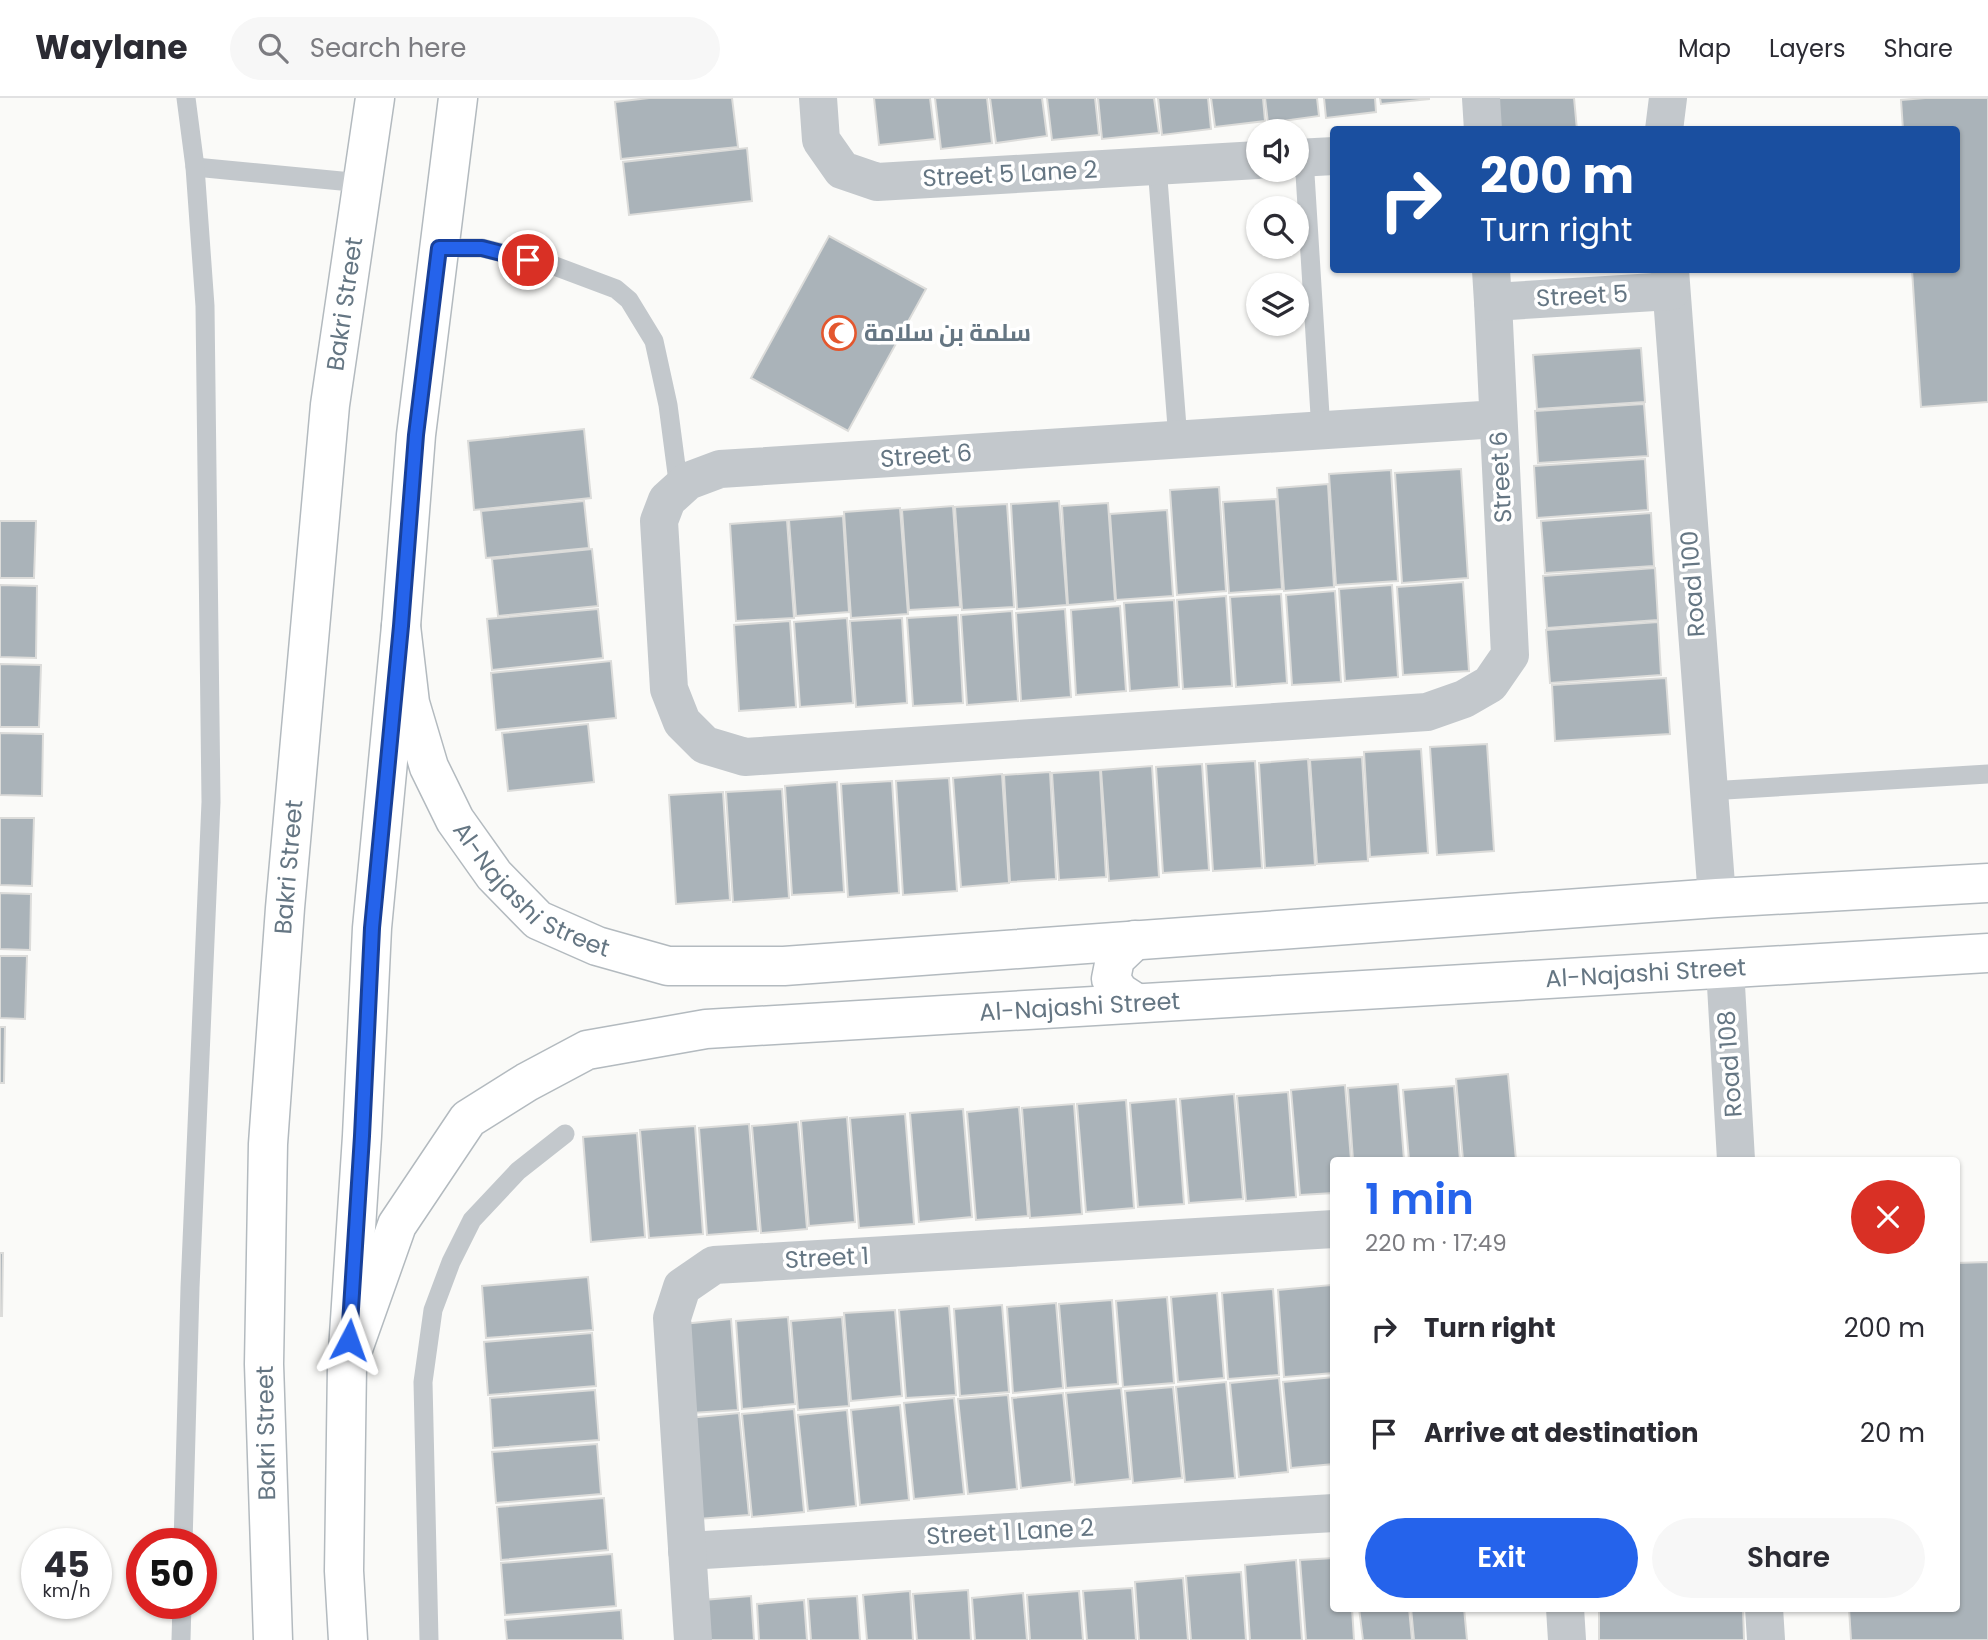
<!DOCTYPE html>
<html lang="en">
<head>
<meta charset="utf-8">
<style>
	:root { --surface:#fff; --page:#f7f7f7; --text:#2b2b33; --muted:#7c7c81; --line:#e1e1e2; --accent:#2563eb }
	body { margin:0; font-family:Poppins,Cairo,sans-serif; background:var(--page); color:var(--text); height:100vh; display:flex; flex-direction:column; font-size:26px; white-space:nowrap }
	* { box-sizing:border-box; margin:0 }
	p { font-size:23px; color:var(--muted) }
	.icon { flex:none; width:38px; height:38px; fill:none; stroke:currentColor; stroke-width:2; stroke-linecap:round; stroke-linejoin:round }
	.map { position:relative; flex:1; overflow:hidden }
	.side { position:absolute; left:1330px; top:1059px; width:630px; height:455px; display:flex; flex-direction:column; background:var(--surface); border-radius:7px; box-shadow:0 2px 5px #0004 }
	.side>* { flex:none }
	.hud { position:absolute; left:1330px; top:28px; width:630px; height:147px; border-radius:7px; box-shadow:0 2px 5px #0004; background:#1a4fa0; color:#fff; overflow:hidden }
	.fabs { position:absolute; left:1246px; top:21px; display:grid; gap:14px }
	.fabs a { display:grid; place-items:center; width:63px; height:63px; border-radius:50%; background:var(--surface); box-shadow:0 2px 5px #0004; font-size:35px }
	.speed { position:absolute; left:21px; top:1430px; display:flex; gap:14px; font-size:35px; font-weight:700; text-align:center }
	.speed>* { display:grid; place-content:center; width:91px; height:91px; border-radius:50%; background:var(--surface); box-shadow:0 2px 5px #0004; line-height:1 }
	.speed small { font-size:18px; font-weight:400 }
	.speed .limit { border:10px solid #d22; background:#fff; color:#111 }
	.pin { position:absolute; display:grid; place-items:center; width:60px; height:60px; color:#fff; margin:-30px; border:4px solid #fff; border-radius:50%; box-shadow:0 2px 7px #0007 }
	.me { position:absolute; width:77px; margin:-38px; rotate:4deg; stroke-linejoin:round; filter:drop-shadow(0 0 5px #0008) }
	.turn { display:flex; align-items:center; gap:24px; height:147px; padding:0 35px; font-size:32px }
	.turn .icon { width:91px; height:91px; stroke-width:2.5 }
	.turn b { display:block; font-size:49px; line-height:60px }
	.round { display:grid; place-items:center; flex:none; width:74px; height:74px; border-radius:37px; background:var(--page) }
	.summary { display:flex; align-items:center; justify-content:space-between; height:119px; padding:0 35px }
	h1 { font-size:42px; font-weight:600; line-height:52px; color:var(--accent) }
	.action { display:flex; gap:14px; margin-top:auto; padding:14px 35px }
	.action a { flex:1; height:80px; border-radius:42px; background:var(--accent); color:#fff; font-size:28px; font-weight:600; line-height:80px; text-align:center }
	.action a+a { background:var(--page); color:var(--text) }
	ul { padding:0; list-style:none }
	li { display:flex; align-items:center; gap:21px; height:105px; padding:0 35px }
	li div { flex:1 }
	li b { display:block; font-size:26px }
	li em { font-style:normal }
	header { display:flex; align-items:center; gap:42px; box-sizing:border-box; height:98px; padding:0 35px; background:var(--surface); border-bottom:2px solid var(--line) }
	header strong { font-size:33px }
	nav { display:flex; gap:38px; margin-inline-start:auto; font-size:24px }
	.search { width:490px; height:63px; background:var(--page); display:flex; align-items:center; gap:18px; box-sizing:border-box; padding:0 24px; border-radius:38px; color:var(--muted); font-size:26px }
	.map>svg:first-child { display:block }
	.building { fill:#aab3b9; stroke:#dcdcda; stroke-width:2 }
	.lines { fill:none; stroke-linecap:round; stroke-linejoin:round }
	.secondary-casing { stroke:#b3babf; stroke-width:41 }
	.lane { stroke:#c3c8cc; stroke-width:19 }
	.street { stroke:#c3c8cc; stroke-width:38 }
	.secondary { stroke:#fff; stroke-width:38 }
	.route-casing { stroke:#184099; stroke-width:18 }
	.route { stroke:#2563eb; stroke-width:12 }
	.labels { text-anchor:middle; stroke-width:7; stroke-linejoin:round; paint-order:stroke }
	.street-label { font-size:24px; fill:#657683; stroke:#fff }
	.poi-label { font-size:24px; font-weight:bold; fill:#657683; stroke:#fff; text-anchor:start }
</style>
</head>
<body>
<header>
<strong>Waylane</strong>
<div class="search"><svg class="icon" aria-label="search" viewBox="0 0 24 24"><circle cx="10" cy="10" r="6"/><path d="M15 15l6 6"/></svg>Search here</div>
<nav><a>Map</a><a>Layers</a><a>Share</a></nav>
</header>
<div class="map">
<svg width="1988" height="1542" viewBox="0 0 1988 1542">
	<rect width="100%" height="100%" fill="#fafaf8"/>
	<g class="building">
		<path d="M649,0H732L738,49L621,61L615,4Z"/>
		<path d="M874,0H930L935,41L879,47Z"/>
		<path d="M935,0H987L992,45L941,51Z"/>
		<path d="M990,0H1042L1047,38L996,45Z"/>
		<path d="M1047,0H1095L1099,37L1052,42Z"/>
		<path d="M1098,0H1154L1159,35L1102,41Z"/>
		<path d="M1158,0H1208L1211,31L1162,37Z"/>
		<path d="M1211,0H1263L1265,23L1215,29Z"/>
		<path d="M1265,0H1317L1319,18L1268,25Z"/>
		<path d="M1324,0H1375L1376,14L1326,20Z"/>
		<path d="M1380,0H1429V1L1381,6Z"/>
		<path d="M1491,0H1574L1577,32H1494Z"/>
		<path d="M1925,0H1988V304L1921,309L1912,172H1956V32H1903L1901,2Z"/>
		<path d="M747,50L752,103L629,117L623,64Z"/>
		<path d="M829,138L926,191L848,333L751,280Z"/>
		<path d="M1641,250L1645,304L1537,311L1533,257Z"/>
		<path d="M1644,306L1648,358L1538,365L1535,313Z"/>
		<path d="M584,331L591,400L474,412L468,343Z"/>
		<path d="M1645,361L1648,412L1537,420L1534,368Z"/>
		<path d="M1461,371L1468,480L1402,485L1395,375Z"/>
		<path d="M1391,372L1398,483L1336,487L1329,376Z"/>
		<path d="M1328,386L1334,489L1284,493L1277,390Z"/>
		<path d="M1219,389L1226,493L1177,497L1170,392Z"/>
		<path d="M1276,401L1282,491L1229,495L1223,404Z"/>
		<path d="M584,403L589,450L486,460L481,413Z"/>
		<path d="M1059,403L1067,507L1017,511L1011,406Z"/>
		<path d="M1108,405L1115,503L1068,507L1062,408Z"/>
		<path d="M1007,406L1014,509L962,512L955,409Z"/>
		<path d="M953,408L960,509L909,512L902,412Z"/>
		<path d="M900,410L908,516L851,520L844,414Z"/>
		<path d="M1167,412L1173,498L1116,502L1110,416Z"/>
		<path d="M1651,415L1654,468L1545,475L1541,423Z"/>
		<path d="M843,418L849,514L796,518L789,422Z"/>
		<path d="M787,422L794,520L736,523L730,426Z"/>
		<path d="M0,423H36L34,480H0Z"/>
		<path d="M592,451L598,508L498,518L492,461Z"/>
		<path d="M1655,470L1658,522L1547,530L1543,478Z"/>
		<path d="M1463,484L1469,573L1403,577L1397,489Z"/>
		<path d="M0,487L37,488L36,560L0,559Z"/>
		<path d="M1392,487L1398,579L1345,583L1339,491Z"/>
		<path d="M1335,493L1341,584L1292,587L1286,497Z"/>
		<path d="M1281,496L1287,585L1236,589L1230,499Z"/>
		<path d="M1226,498L1232,588L1183,591L1177,502Z"/>
		<path d="M1174,502L1179,589L1130,593L1124,505Z"/>
		<path d="M1120,508L1126,593L1076,597L1071,512Z"/>
		<path d="M598,511L603,560L492,572L487,521Z"/>
		<path d="M1065,511L1071,599L1021,603L1016,515Z"/>
		<path d="M1012,513L1018,603L967,607L961,517Z"/>
		<path d="M958,517L963,605L913,608L907,520Z"/>
		<path d="M847,520L853,605L800,609L794,524Z"/>
		<path d="M902,520L907,605L856,609L850,523Z"/>
		<path d="M790,523L796,609L739,613L734,527Z"/>
		<path d="M1658,524L1661,577L1550,585L1546,532Z"/>
		<path d="M611,563L616,620L496,632L491,575Z"/>
		<path d="M0,566L41,567L39,629H0Z"/>
		<path d="M1666,580L1670,636L1555,643L1552,587Z"/>
		<path d="M588,626L594,684L508,693L502,635Z"/>
		<path d="M0,635L43,636L42,698L0,697Z"/>
		<path d="M1487,646L1494,753L1437,757L1430,649Z"/>
		<path d="M1421,651L1428,755L1370,759L1364,654Z"/>
		<path d="M1362,659L1368,763L1317,766L1310,662Z"/>
		<path d="M1308,661L1315,767L1265,770L1259,665Z"/>
		<path d="M1255,663L1262,770L1213,773L1206,666Z"/>
		<path d="M1202,666L1209,772L1163,775L1156,669Z"/>
		<path d="M1152,668L1159,779L1109,783L1101,672Z"/>
		<path d="M1100,672L1106,779L1059,782L1052,675Z"/>
		<path d="M1050,674L1056,781L1010,784L1004,677Z"/>
		<path d="M1002,676L1009,785L961,789L953,680Z"/>
		<path d="M949,680L957,793L903,797L896,683Z"/>
		<path d="M892,683L899,795L848,799L841,686Z"/>
		<path d="M837,684L844,794L792,797L785,688Z"/>
		<path d="M782,691L789,800L733,804L726,694Z"/>
		<path d="M723,694L730,802L676,806L669,697Z"/>
		<path d="M0,720H34L32,788L0,787Z"/>
		<path d="M0,795L31,796L30,852L0,851Z"/>
		<path d="M0,858H27L25,921L0,920Z"/>
		<path d="M0,929H5L4,985H0Z"/>
		<path d="M1508,976L1516,1062H1463L1456,981Z"/>
		<path d="M1398,986L1404,1062H1353L1348,990Z"/>
		<path d="M1345,987L1351,1062H1334V1095L1300,1097L1291,992Z"/>
		<path d="M1454,988L1460,1062H1409L1403,992Z"/>
		<path d="M1288,994L1296,1099L1246,1103L1237,998Z"/>
		<path d="M1234,996L1243,1101L1189,1105L1180,1001Z"/>
		<path d="M1176,1001L1184,1106L1138,1109L1130,1005Z"/>
		<path d="M1126,1002L1134,1110L1086,1114L1077,1006Z"/>
		<path d="M1074,1006L1082,1116L1030,1120L1022,1010Z"/>
		<path d="M1019,1009L1028,1118L976,1122L967,1014Z"/>
		<path d="M963,1011L972,1119L919,1124L910,1015Z"/>
		<path d="M905,1016L914,1126L859,1130L850,1020Z"/>
		<path d="M847,1019L855,1124L809,1128L801,1023Z"/>
		<path d="M798,1024L807,1131L761,1135L752,1028Z"/>
		<path d="M749,1026L758,1133L707,1137L699,1030Z"/>
		<path d="M695,1028L703,1136L649,1140L640,1032Z"/>
		<path d="M637,1035L645,1139L591,1144L583,1039Z"/>
		<path d="M0,1155H3L2,1218H0Z"/>
		<path d="M1988,1164V1542H1851L1849,1510H1956V1165Z"/>
		<path d="M588,1179L593,1232L486,1240L482,1188Z"/>
		<path d="M1331,1187L1334,1275L1284,1279L1278,1192Z"/>
		<path d="M1273,1191L1279,1277L1228,1281L1222,1195Z"/>
		<path d="M1217,1195L1224,1280L1178,1284L1171,1199Z"/>
		<path d="M1167,1199L1174,1285L1123,1289L1116,1203Z"/>
		<path d="M1112,1202L1118,1286L1066,1290L1059,1206Z"/>
		<path d="M1056,1205L1063,1290L1013,1295L1007,1209Z"/>
		<path d="M1002,1207L1009,1294L960,1298L954,1211Z"/>
		<path d="M949,1208L956,1297L906,1300L899,1212Z"/>
		<path d="M895,1212L902,1298L851,1303L844,1215Z"/>
		<path d="M788,1219L795,1306L742,1311L736,1223Z"/>
		<path d="M842,1219L849,1308L798,1312L791,1223Z"/>
		<path d="M731,1221L738,1312L691,1315L683,1226Z"/>
		<path d="M592,1235L596,1288L488,1297L484,1244Z"/>
		<path d="M1334,1279V1366L1291,1370L1283,1284Z"/>
		<path d="M1279,1280L1288,1374L1239,1379L1230,1285Z"/>
		<path d="M1226,1284L1235,1380L1185,1384L1176,1289Z"/>
		<path d="M1173,1289L1182,1380L1133,1385L1125,1293Z"/>
		<path d="M1121,1290L1130,1381L1075,1387L1066,1295Z"/>
		<path d="M595,1292L599,1342L493,1350L490,1300Z"/>
		<path d="M1063,1295L1072,1384L1021,1390L1012,1300Z"/>
		<path d="M1008,1297L1017,1391L968,1396L958,1301Z"/>
		<path d="M954,1300L964,1396L914,1401L904,1305Z"/>
		<path d="M900,1307L909,1402L860,1407L851,1312Z"/>
		<path d="M794,1311L804,1414L752,1419L742,1316Z"/>
		<path d="M847,1312L856,1408L808,1413L798,1317Z"/>
		<path d="M739,1315L749,1417L698,1421L688,1320Z"/>
		<path d="M597,1346L601,1396L496,1405L492,1354Z"/>
		<path d="M604,1400L608,1452L501,1462L497,1409Z"/>
		<path d="M612,1456L616,1508L505,1517L501,1465Z"/>
		<path d="M1334,1460V1510H1352L1354,1542H1306L1300,1462Z"/>
		<path d="M1296,1462L1302,1542H1250L1245,1467Z"/>
		<path d="M1241,1474L1246,1542H1191L1186,1478Z"/>
		<path d="M1183,1480L1188,1542H1139L1135,1484Z"/>
		<path d="M1132,1490L1136,1542H1087L1083,1493Z"/>
		<path d="M968,1492L971,1542H917L913,1496Z"/>
		<path d="M910,1493L913,1542H867L863,1497Z"/>
		<path d="M1079,1493L1083,1542H1030L1027,1497Z"/>
		<path d="M1023,1495L1027,1542H975L972,1500Z"/>
		<path d="M751,1498L754,1542H706L703,1502Z"/>
		<path d="M857,1498L860,1542H811L808,1501Z"/>
		<path d="M804,1502L807,1542H759L757,1506Z"/>
		<path d="M1359,1510H1409L1412,1542H1363Z"/>
		<path d="M1411,1510H1464L1467,1542H1414Z"/>
		<path d="M1599,1510H1743L1744,1542H1599Z"/>
		<path d="M621,1512L623,1542H507L505,1522Z"/>
	</g>
	<g class="lines">
		<g class="secondary-casing">
			<g id="secondary">
				<path id="s1" d="M401,528L410,605L429,669L455,722L494,777L538,822L597,848L668,868H784L1717,800L1988,785"/>
				<path d="M1135,842L1115,861L1111,881L1119,894L1136,905"/>
				<path id="s2" d="M347,1268L397,1127L468,1021L527,984L587,952L706,931L1988,855"/>
				<path id="s3" d="M273,1542L264,1266L268,1046L285,810L330,307L375,0"/>
				<path d="M348,1542L344,1473L347,1268L362,1038L372,830L401,528L416,337L458,0"/>
			</g>
		</g>
		<g class="lane">
			<path d="M1304,60L1321,333"/>
			<path d="M1157,68L1178,342"/>
			<path d="M195,69L362,85"/>
			<path d="M439,150H482L552,167L616,191L629,202L654,243L668,307L679,391"/>
			<path d="M1709,693L1988,676"/>
			<path d="M183,1446L190,1190L211,704L205,208L195,69L186,0"/>
			<path d="M181,1542L182,1505"/>
			<path d="M429,1542L423,1284L433,1212L451,1164L472,1122L518,1073L565,1036"/>
		</g>
		<g class="street">
			<path d="M818,0L821,42L842,72L877,84L1258,62"/>
			<path d="M1481,0L1483,32"/>
			<path d="M1664,32L1668,0"/>
			<path d="M1297,60L1334,58"/>
			<path d="M1491,172L1493,204L1510,557L1490,586L1464,601L1427,614L745,659L705,647L682,624L669,591L659,423L667,402L688,383L720,371L1498,321"/>
			<path d="M1670,172L1717,800"/>
			<path d="M1493,204L1671,193"/>
			<path d="M1725,870L1736,1062"/>
			<path d="M687,1453L1334,1415"/>
			<path d="M1565,1510L1567,1542"/>
			<path d="M1764,1510L1766,1542"/>
			<path d="M693,1542L672,1220L682,1189L714,1167L1334,1131"/>
		</g>
		<use href="#secondary" class="secondary"/>
	</g>
	<g class="lines">
		<g class="route-casing">
			<path id="route" d="M349,1242L362,1038L372,830L401,528L416,337L439,150H482L528,162"/>
		</g>
		<use href="#route" class="route"/>
	</g>
	<defs>
		<g id="mosque-ring" transform="scale(1.75)"><circle r="9.5" fill="#fff" stroke="#e4572e" stroke-width="1.5"/><path d="M3.5-4.9A6 6 0 1 0 3.5 4.9A5 5 0 1 1 3.5-4.9Z" fill="#e4572e"/></g>
	</defs>
	<g fill-rule="evenodd">
		<use href="#mosque-ring" x="839" y="235"/>
	</g>
	<g class="labels">
		<g class="street-label">
			<text transform="translate(1010 76) rotate(-3)" y="8">Street 5 Lane 2</text>
			<text transform="translate(1582 198) rotate(-3)" y="8">Street 5</text>
			<text dy="8" stroke="none"><textPath href="#s3" startOffset="1340">Bakri Street</textPath></text>
			<text transform="translate(926 358) rotate(-4)" y="8">Street 6</text>
			<text transform="translate(1501 379) rotate(-93)" y="8">Street 6</text>
			<text transform="translate(1693 486) rotate(-94)" y="8">Road 100</text>
			<text dy="8" stroke="none"><textPath href="#s3" startOffset="774">Bakri Street</textPath></text>
			<text dy="8" stroke="none"><textPath href="#s1" startOffset="310">Al-Najashi Street</textPath></text>
			<text dy="8" stroke="none"><textPath href="#s2" startOffset="1477">Al-Najashi Street</textPath></text>
			<text dy="8" stroke="none"><textPath href="#s2" startOffset="910">Al-Najashi Street</textPath></text>
			<text transform="translate(1730 966) rotate(-94)" y="8">Road 108</text>
			<text transform="translate(827 1160) rotate(-3)" y="8">Street 1</text>
			<text transform="translate(266 1335) rotate(-91)" y="8">Bakri Street</text>
			<text transform="translate(1010 1434) rotate(-3)" y="8">Street 1 Lane 2</text>
		</g>
		<g class="poi-label">
			<text x="864" y="243">سلمة بن سلامة</text>
		</g>
	</g>
</svg>
<div class="fabs">
<a><svg class="icon" aria-label="sound" viewBox="0 0 24 24"><path d="M4 9h4l5-4v14l-5-4H4zM17 9q2 3 0 6"/></svg></a>
<a><svg class="icon" aria-label="search" viewBox="0 0 24 24"><circle cx="10" cy="10" r="6"/><path d="M15 15l6 6"/></svg></a>
<a><svg class="icon" aria-label="layers" viewBox="0 0 24 24"><path d="M12 4l9 5-9 5-9-5zM3 14l9 5 9-5"/></svg></a>
</div>
<div class="speed"><div>45<small>km/h</small></div><div class="limit">50</div></div>
<div class="pin" style="left:528px;top:162px;background:#d93025"><svg class="icon" aria-label="arrive" viewBox="0 0 24 24"><path d="M6 21V4h12l-3 4 3 4H6"/></svg></div>
<svg class="me" style="left:349px;top:1242px" viewBox="-20 -20 40 40"><path d="M0-17L14 15 0 8-14 15z" fill="#2563eb" stroke="#fff" stroke-width="4"/></svg>
<div class="hud">
<div class="turn"><svg class="icon" aria-label="right" viewBox="0 0 24 24"><path d="M7 20v-9h11M14 6l5 5-5 5"/></svg><div><b>200 m</b>Turn right</div></div>
</div>
<section class="side">
<div class="summary"><div><h1>1 min</h1><p>220 m · 17:49</p></div><a class="round" style="background:#d93025;color:#fff"><svg class="icon" aria-label="close" viewBox="0 0 24 24"><path d="M6 6l12 12M18 6L6 18"/></svg></a></div>
<ul>
<li><svg class="icon" aria-label="right" viewBox="0 0 24 24"><path d="M7 20v-9h11M14 6l5 5-5 5"/></svg><div><b>Turn right</b></div><em>200 m</em></li>
<li><svg class="icon" aria-label="arrive" viewBox="0 0 24 24"><path d="M6 21V4h12l-3 4 3 4H6"/></svg><div><b>Arrive at destination</b></div><em>20 m</em></li>
</ul>
<div class="action"><a>Exit</a><a>Share</a></div>
</section>
</div>
</body>
</html>
